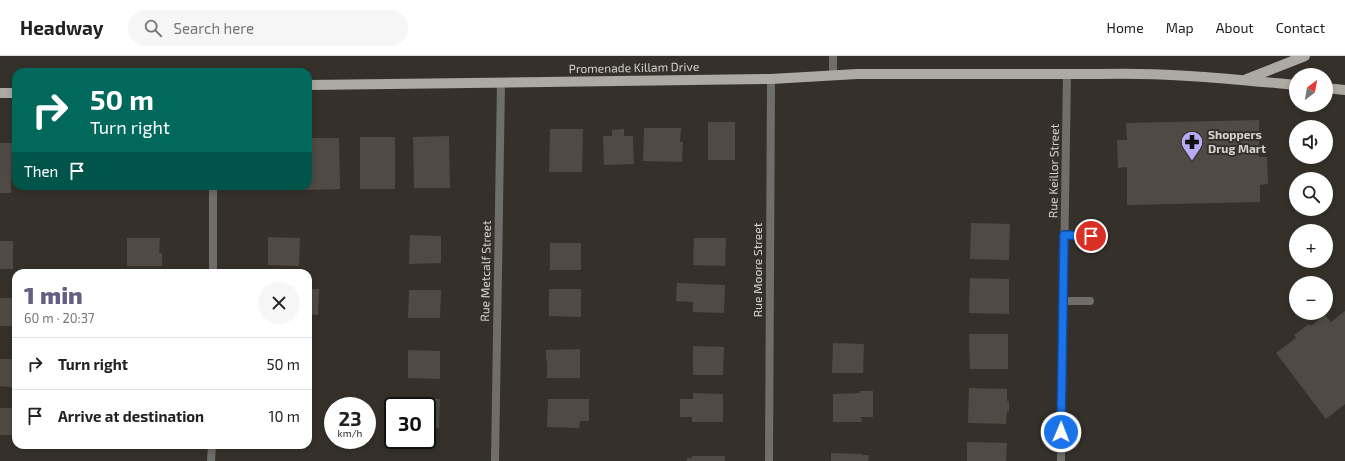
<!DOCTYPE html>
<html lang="en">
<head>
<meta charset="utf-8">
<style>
	:root { --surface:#fff; --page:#f6f6f6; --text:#222; --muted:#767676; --line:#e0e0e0; --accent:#656082 }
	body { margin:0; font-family:"Exo 2",sans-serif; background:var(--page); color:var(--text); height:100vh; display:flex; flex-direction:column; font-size:15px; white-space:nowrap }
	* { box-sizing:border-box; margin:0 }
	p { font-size:13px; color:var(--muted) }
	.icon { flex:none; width:22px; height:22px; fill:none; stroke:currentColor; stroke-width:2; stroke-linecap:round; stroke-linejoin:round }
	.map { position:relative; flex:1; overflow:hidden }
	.details { position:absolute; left:12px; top:213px; width:300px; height:180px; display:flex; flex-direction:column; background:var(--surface); border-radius:12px; box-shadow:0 2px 6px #0003 }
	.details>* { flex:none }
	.top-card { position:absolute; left:12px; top:12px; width:300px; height:122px; border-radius:12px; box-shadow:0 2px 6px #0003; background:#00695c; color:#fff; overflow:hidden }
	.needle { width:26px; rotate:31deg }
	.controls { position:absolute; left:1289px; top:12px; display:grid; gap:8px }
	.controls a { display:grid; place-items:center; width:44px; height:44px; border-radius:50%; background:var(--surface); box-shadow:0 2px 6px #0003; font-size:20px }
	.speed { position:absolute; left:324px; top:341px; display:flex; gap:8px; font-size:20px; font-weight:700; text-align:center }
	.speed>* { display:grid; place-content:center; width:52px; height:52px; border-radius:50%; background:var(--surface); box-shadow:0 2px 6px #0003; line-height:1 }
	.speed small { font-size:10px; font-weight:400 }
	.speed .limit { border:2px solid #111; border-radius:6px; background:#fff; color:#111 }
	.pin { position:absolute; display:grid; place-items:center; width:34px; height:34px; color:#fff; margin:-17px; border:2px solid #fff; border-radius:50%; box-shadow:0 1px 4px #0007 }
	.me { position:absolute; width:44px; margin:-22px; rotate:1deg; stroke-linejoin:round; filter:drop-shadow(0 0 3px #0008) }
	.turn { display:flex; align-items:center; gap:14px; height:84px; padding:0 12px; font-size:18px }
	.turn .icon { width:52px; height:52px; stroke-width:2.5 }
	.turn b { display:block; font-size:28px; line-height:34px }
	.then { display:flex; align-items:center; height:38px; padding:0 12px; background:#0003; gap:8px; font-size:15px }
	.round { display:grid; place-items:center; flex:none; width:42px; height:42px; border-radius:21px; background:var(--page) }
	.head { display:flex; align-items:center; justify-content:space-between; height:68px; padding:0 12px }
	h1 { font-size:24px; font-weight:800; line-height:30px; color:var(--accent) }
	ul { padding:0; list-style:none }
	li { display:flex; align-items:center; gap:12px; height:52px; padding:0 12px; border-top:1px solid var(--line) }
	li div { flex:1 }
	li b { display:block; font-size:15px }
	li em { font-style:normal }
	header { display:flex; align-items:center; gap:24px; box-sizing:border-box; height:56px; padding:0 20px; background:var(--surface); border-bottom:1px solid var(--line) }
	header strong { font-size:19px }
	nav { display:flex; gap:22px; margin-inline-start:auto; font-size:14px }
	.search { width:280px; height:36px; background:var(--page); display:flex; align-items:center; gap:10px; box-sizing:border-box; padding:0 14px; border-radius:22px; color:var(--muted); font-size:15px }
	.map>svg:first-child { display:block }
	.building { fill:#4f4b44 }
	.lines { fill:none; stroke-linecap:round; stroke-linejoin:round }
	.lane { stroke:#706e6b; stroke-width:8 }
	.street { stroke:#706e6b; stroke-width:8 }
	.primary { stroke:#ada9a3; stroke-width:10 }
	.route-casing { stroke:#114b97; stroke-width:10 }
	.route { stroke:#1a73e8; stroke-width:7 }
	.labels { text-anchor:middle; stroke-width:4; stroke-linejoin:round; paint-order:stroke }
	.street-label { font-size:12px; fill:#d6d3cf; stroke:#35312a }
	.poi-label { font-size:12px; font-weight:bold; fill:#d6d3cf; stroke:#35312a; text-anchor:start }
</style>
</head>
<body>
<header>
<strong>Headway</strong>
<div class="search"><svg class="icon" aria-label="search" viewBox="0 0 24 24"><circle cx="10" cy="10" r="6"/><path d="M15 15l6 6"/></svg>Search here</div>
<nav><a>Home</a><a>Map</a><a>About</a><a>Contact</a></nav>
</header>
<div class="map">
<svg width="1345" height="405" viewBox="0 0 1345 405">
	<rect width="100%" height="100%" fill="#35312a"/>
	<g class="building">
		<path d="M1259,64V101H1267L1268,128L1260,129V146L1127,149V111L1118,112L1117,84H1127L1126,67Z"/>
		<rect x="708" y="66" width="27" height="38"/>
		<path d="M644,72H681L680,86H683L682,106L643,105Z"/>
		<path d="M550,73H583L582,116H549Z"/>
		<path d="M624,73V80H633L634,108L604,109L603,80H612V74Z"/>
		<path d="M449,80L450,132H414L413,81Z"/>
		<rect x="360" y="81" width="35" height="52"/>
		<path d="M308,82H339L340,133L304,134V130H308Z"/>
		<path d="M0,87H12L11,137H0Z"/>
		<path d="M971,167L1010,168L1009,204L970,203Z"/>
		<path d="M410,179L441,180V207L409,208Z"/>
		<path d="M268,181L300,182L299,210L268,209Z"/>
		<path d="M127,182H160L159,197H162V210H127Z"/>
		<path d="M694,182H726L725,210L693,209Z"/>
		<rect x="0" y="185" width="13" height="28"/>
		<rect x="550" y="187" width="31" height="27"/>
		<path d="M970,222L1009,223V258L969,257Z"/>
		<path d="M677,227L725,229L724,257L693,256V246L676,245Z"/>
		<path d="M308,233H319L318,259L308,258Z"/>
		<path d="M549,233H581V261L549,260Z"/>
		<path d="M409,234H441L440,262H408Z"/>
		<path d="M0,242H13L12,270H0Z"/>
		<path d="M1345,255V348L1326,363L1276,297L1296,282L1294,279L1309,268L1311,270L1325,259L1331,266Z"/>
		<path d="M969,278H1008V313H970Z"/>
		<path d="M833,287L864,288L863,317H832Z"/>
		<path d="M693,290L724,291L723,319H693Z"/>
		<path d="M580,293V322H547V305H546V294Z"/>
		<path d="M408,294L440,295V323L408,322Z"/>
		<rect x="308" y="302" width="2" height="19"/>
		<path d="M0,303H12V331L0,330Z"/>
		<path d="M969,332L1007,333V345H1009V355H1007L1006,368L968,367Z"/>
		<path d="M860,335H873V361H861L862,366H833V338L860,337Z"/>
		<path d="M693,337L723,338V366H692V361H680V343H693Z"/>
		<path d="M408,343H440L439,372H427V350H408Z"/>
		<path d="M548,343H589V365H580L579,372L547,371Z"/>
		<rect x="0" y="352" width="12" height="27"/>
		<path d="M967,386L1007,387L1006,405H967Z"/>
		<path d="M831,397L863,398L862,399H869L868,405H831Z"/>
		<path d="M692,400H725V405H687V402H692Z"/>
	</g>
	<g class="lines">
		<g class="lane">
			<path d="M833,0V19"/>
			<path d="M1064,179H1091"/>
			<path d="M1063,245H1090"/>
		</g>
		<g class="street">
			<path d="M213,217V130"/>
			<path d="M211,405L212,389"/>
			<path d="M495,405L501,26"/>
			<path d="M769,405L771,23"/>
			<path d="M1061,405L1067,18"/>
		</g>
		<g class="primary">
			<path d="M1247,23L1305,0"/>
			<path d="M308,29L771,23L857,18H1099C1165,16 1231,23 1296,29"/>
			<path d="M1326,32L1345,34"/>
			<path d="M0,37H16"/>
		</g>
	</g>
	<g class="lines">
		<g class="route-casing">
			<path id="route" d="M1061,376L1064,179L1091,180"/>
		</g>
		<use href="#route" class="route"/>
	</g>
	<defs>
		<g id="pharmacy-pin" transform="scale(1.15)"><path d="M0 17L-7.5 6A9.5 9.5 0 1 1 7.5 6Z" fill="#b7abf8" stroke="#35312a"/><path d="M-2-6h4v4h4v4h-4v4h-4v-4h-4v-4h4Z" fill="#111"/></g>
	</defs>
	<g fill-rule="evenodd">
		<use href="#pharmacy-pin" x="1192" y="86"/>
	</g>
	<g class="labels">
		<g class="street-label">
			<text transform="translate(634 12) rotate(-1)" y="4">Promenade Killam Drive</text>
			<text transform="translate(1054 115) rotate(-89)" y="4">Rue Keillor Street</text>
			<text transform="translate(758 214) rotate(-90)" y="4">Rue Moore Street</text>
			<text transform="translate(486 215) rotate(-89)" y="4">Rue Metcalf Street</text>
		</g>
		<g class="poi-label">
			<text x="1208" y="83">Shoppers<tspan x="1208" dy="14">Drug Mart</tspan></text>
		</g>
	</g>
</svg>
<div class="controls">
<a><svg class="needle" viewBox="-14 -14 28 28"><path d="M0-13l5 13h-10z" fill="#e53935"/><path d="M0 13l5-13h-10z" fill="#767676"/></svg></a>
<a><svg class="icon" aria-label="sound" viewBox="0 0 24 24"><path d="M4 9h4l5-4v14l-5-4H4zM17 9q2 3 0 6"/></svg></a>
<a><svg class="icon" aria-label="search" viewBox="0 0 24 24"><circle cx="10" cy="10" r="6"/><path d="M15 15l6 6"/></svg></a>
<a>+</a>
<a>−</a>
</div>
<div class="speed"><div>23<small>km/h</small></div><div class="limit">30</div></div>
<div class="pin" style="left:1091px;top:180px;background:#d93025"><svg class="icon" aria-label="arrive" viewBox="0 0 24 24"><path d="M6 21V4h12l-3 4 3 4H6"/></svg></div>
<svg class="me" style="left:1061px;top:376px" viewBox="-20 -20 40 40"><circle r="17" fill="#1a73e8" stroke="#fff" stroke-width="3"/><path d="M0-11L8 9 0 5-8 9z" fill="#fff"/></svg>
<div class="top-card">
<div class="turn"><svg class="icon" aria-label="right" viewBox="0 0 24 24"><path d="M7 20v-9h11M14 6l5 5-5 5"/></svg><div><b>50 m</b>Turn right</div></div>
<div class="then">Then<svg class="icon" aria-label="arrive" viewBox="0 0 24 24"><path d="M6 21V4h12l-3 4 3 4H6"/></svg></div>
</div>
<section class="details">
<div class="head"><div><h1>1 min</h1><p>60 m · 20:37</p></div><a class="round"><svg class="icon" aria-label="close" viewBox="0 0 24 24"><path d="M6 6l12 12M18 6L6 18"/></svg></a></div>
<ul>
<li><svg class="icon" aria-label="right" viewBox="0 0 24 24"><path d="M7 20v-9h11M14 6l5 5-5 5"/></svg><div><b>Turn right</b></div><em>50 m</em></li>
<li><svg class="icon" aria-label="arrive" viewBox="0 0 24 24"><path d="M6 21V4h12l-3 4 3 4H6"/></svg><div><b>Arrive at destination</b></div><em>10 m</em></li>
</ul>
</section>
</div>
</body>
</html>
